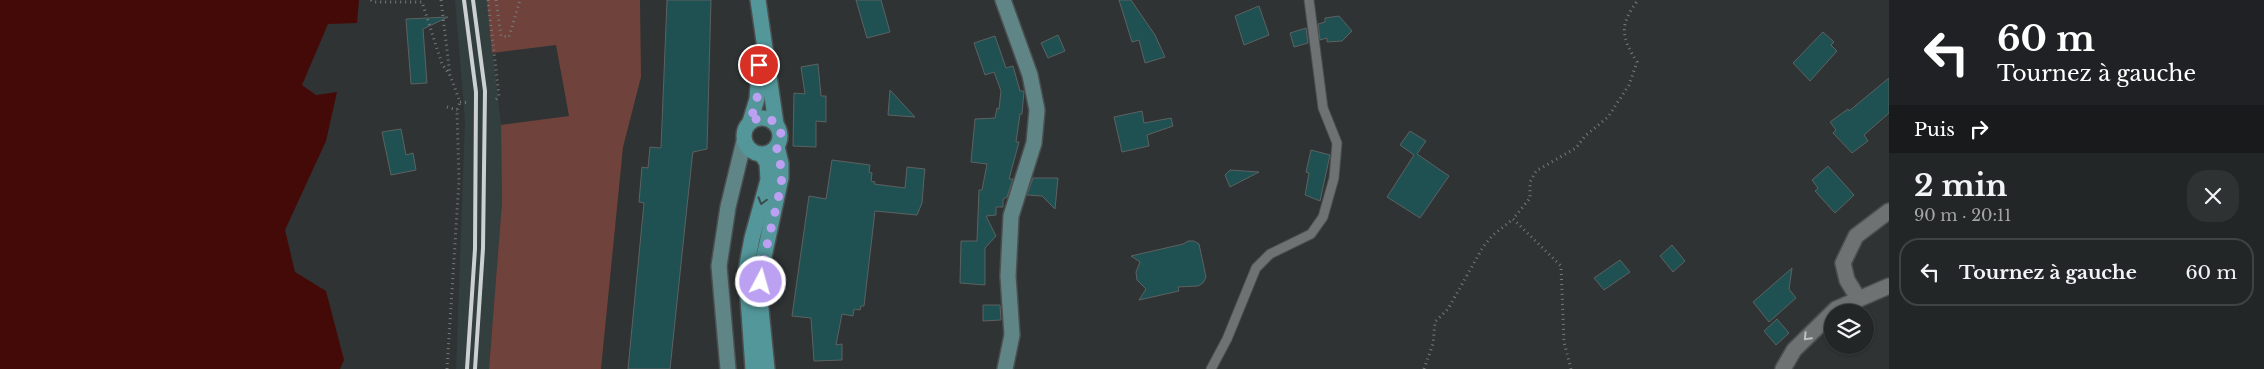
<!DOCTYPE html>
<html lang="fr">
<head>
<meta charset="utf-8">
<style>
	:root { --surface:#232626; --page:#2f3232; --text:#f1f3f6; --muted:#a3a5a7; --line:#404343 }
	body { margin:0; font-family:"Libre Baskerville",serif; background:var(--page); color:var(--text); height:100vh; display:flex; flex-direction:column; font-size:19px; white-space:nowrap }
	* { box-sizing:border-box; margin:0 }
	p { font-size:16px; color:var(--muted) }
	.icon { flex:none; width:28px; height:28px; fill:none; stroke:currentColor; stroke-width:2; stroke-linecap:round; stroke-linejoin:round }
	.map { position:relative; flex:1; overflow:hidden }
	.drawer { display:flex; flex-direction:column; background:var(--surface); width:375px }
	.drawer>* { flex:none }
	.banner { background:#202124; color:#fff; overflow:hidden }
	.tools { position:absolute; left:1824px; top:304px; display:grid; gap:10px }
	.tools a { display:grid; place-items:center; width:50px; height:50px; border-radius:50%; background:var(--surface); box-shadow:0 1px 4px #0004,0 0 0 1px var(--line); font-size:25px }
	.pin { position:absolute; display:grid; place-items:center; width:42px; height:42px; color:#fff; margin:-21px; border:2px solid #fff; border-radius:50%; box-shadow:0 1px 5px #0007 }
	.me { position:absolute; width:55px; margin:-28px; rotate:6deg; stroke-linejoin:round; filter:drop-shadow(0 0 4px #0008) }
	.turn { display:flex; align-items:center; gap:18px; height:105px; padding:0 25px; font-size:22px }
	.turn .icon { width:65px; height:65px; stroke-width:2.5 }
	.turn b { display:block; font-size:35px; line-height:42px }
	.then { display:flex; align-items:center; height:48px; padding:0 25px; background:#0003; gap:10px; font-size:19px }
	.round { display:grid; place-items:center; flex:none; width:52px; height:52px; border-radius:20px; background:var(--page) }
	.head { display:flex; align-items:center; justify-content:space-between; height:85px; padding:0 25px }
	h1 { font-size:30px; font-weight:800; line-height:38px }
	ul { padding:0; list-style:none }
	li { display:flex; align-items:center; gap:15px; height:68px; margin:0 10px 8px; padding:0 15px; border:2px solid var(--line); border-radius:20px }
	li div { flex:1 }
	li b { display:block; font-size:19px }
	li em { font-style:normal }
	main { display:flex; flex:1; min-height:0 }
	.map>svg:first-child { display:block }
	.built { fill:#333e3f }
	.green { fill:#70423c }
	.water { fill:#440a08 }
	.building { fill:#1f5153; stroke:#5d6161 }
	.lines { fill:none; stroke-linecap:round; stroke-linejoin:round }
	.service-casing { stroke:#4c4f4f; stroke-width:11 }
	.minor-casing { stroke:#4c4f4f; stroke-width:18 }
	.secondary-casing { stroke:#4c4f4f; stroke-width:18 }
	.primary-casing { stroke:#4c4f4f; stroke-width:18 }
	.path { stroke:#777a7a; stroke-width:3; stroke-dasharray:1 4; stroke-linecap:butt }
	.service { stroke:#6e7272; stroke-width:9 }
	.minor { stroke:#6e7272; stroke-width:15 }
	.secondary { stroke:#608586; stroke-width:15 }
	.primary { stroke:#53979a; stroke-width:15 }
	.rail { stroke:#cdd0d0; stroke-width:4 }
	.oneway { stroke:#384c4d }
	.oneway2 { stroke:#bec1c1 }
	.route { stroke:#bca0f2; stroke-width:9; stroke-dasharray:0 16.2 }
</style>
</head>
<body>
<main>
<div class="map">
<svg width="1889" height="369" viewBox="0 0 1889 369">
	<rect width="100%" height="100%" fill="#2f3333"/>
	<path class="built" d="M455,0H487L501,125L502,202L489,369H456L465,120Z"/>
	<path class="green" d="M487,0H640L641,77L623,147L601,369H489L502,202L501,125L569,116L556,45L492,53Z"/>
	<path class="water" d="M0,0H359L357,23L328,24L302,85L316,95L337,92L326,141L285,230L295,272L326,291L344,360L340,369H0Z"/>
	<g class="building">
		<path d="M667,0H711L707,149L693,152L692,159L670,369H628L644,203L639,202L642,167L648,168L650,147L661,148Z"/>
		<path d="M856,0H881L890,32L867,38Z"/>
		<path d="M1119,0H1131L1155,35L1165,57L1145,63L1139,40L1132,42Z"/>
		<path d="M1259,6L1269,35L1244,45L1235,16Z"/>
		<path d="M1339,16L1352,31L1342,41L1327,42V38L1320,40L1318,24L1325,22V18Z"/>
		<path d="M448,17L423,29L427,83L411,84L406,19Z"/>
		<path d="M1306,28L1308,43L1294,47L1290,33Z"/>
		<path d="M1823,32L1834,42L1831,45L1837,51L1810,81L1793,63Z"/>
		<path d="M1058,35L1065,51L1048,58L1041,43Z"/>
		<path d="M995,36L1006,68L1013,66L1020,91H1024L1022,114H1020L1016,142H1019L1009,179H1013L1007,197L1003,199V207H996V215L986,216L996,236L985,248V285L960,283L961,241H977L979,190H982L987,164L971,162L975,119L995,118L997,108L999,109L1001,91L994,72L985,75L974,43Z"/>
		<path d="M818,64L821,96H826V122L816,121V147L793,146L794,93L805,94L801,67Z"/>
		<path d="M1889,78V113L1864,135L1868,141L1852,153L1833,133L1836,130L1830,122L1848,109L1849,111Z"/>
		<path d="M890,90L915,117L888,115Z"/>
		<path d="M1142,111L1144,123L1171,118L1173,126L1147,135L1149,146L1122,152L1114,117Z"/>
		<path d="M401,129L406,155L413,153L416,170L391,175L382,132Z"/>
		<path d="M1410,131L1426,141L1417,154L1449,176L1420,218L1387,197L1414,155L1400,145Z"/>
		<path d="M1311,150L1330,155L1320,201L1305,195L1309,173L1306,172Z"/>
		<path d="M832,160L870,165L869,172L872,173L871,181L875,182L874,184L905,188L907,167L925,169L924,177L922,203L917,215L875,211L864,306H861L860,310L854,309L853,316L842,314L836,345L842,344V360L814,361L811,318L792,316L809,196L826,199Z"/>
		<path d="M1828,166L1854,195L1835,213L1815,191L1818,188L1812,180Z"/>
		<path d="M1230,170L1259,172L1230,187L1225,175Z"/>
		<path d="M1033,178H1058L1055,209L1042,196L1027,195Z"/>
		<path d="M1188,241H1194L1199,244L1206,277L1203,283L1198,286L1178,287L1179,291L1139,300L1146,289L1137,280L1136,272L1140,262L1131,256L1183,244Z"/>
		<path d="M1672,245L1685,261L1673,272L1660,256Z"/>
		<path d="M1620,260L1630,272L1604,290L1594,278Z"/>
		<path d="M1792,268L1789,289L1796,298L1769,322L1753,302Z"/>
		<path d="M983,305H1000L1001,320L983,321Z"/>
		<path d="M1777,319L1789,333L1776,345L1764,331Z"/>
	</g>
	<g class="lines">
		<g class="service-casing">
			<path id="service" d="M1211,369L1227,339L1256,268L1270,254L1311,234L1323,217L1334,178L1337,143L1323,108L1309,0"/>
		</g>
		<g class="minor-casing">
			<g id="minor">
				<path d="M1858,298L1847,280L1843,263L1856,236L1889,211"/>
				<path d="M1783,369L1794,350L1836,309L1889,286"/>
			</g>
		</g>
		<g class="secondary-casing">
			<g id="secondary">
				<path d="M1003,0L1030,75L1037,110L1034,143L1011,216L1008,276L1012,335L1005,369"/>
				<path d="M728,369L719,266L728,207L744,141"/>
			</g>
		</g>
		<g class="primary-casing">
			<g id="primary">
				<path d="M758,0L776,124"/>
				<circle cx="762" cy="136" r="18"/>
				<path d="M750,122L757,99L760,58"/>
				<path d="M753,369L746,270L752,238L768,180L767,163L762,155"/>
				<path d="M767,369L760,299L762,266L781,178V163L777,147"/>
			</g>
		</g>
		<g class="path">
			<path d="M371,0L373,2H422L442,64L450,75"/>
			<path d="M441,0L450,75L460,102"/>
			<path d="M488,0L499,96L495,101"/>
			<path d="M496,0L501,36L509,37L520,0"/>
			<path d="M460,102L470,103"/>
			<path d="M447,107L457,110"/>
			<path d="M447,369L459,181L457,110L460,102"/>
			<path d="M1424,369L1433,344L1435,322L1448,309L1483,247L1492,236L1513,219"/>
			<path d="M1571,369L1564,342L1561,266L1513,219L1530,198V182L1536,171L1576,148L1585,136L1608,117L1629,85L1637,62C1621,37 1619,25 1638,0"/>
		</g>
		<use href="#service" class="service"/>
		<use href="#minor" class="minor"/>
		<use href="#secondary" class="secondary"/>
		<use href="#primary" class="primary"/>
		<g class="rail">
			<path d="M464,0L476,92L475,249L467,369"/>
			<path d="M473,0L485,91L483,248L475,369"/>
		</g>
	</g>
	<defs><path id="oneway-chevron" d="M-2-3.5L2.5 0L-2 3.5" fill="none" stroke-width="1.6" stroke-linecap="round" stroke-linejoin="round" transform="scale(1.25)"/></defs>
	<use class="oneway" href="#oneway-chevron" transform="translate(762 201) rotate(106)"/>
	<use class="oneway2" href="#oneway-chevron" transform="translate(1807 337) rotate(134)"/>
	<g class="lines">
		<path class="route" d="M759,65L757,99L750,122C762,114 781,119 781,136C781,140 778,143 777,147C776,156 783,166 782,177C777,213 764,246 761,282"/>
	</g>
</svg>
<div class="tools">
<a><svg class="icon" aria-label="layers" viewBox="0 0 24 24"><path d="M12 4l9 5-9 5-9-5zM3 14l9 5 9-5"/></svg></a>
</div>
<div class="pin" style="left:759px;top:65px;background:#d93025"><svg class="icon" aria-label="arrive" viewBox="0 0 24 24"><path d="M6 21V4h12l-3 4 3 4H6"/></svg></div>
<svg class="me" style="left:761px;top:282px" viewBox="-20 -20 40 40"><circle r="17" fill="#bca0f2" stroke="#fff" stroke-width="3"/><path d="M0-11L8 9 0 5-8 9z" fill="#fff"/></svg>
</div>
<section class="drawer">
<div class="banner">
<div class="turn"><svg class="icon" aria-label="left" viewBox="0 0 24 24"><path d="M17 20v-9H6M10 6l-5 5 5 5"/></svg><div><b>60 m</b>Tournez à gauche</div></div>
<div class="then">Puis<svg class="icon" aria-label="right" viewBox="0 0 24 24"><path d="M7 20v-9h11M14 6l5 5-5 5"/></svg></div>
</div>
<div class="head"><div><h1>2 min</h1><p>90 m · 20:11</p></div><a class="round"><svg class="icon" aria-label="close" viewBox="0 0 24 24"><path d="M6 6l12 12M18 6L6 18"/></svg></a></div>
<ul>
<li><svg class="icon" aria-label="left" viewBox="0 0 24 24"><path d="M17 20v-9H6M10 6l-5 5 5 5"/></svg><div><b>Tournez à gauche</b></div><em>60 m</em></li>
</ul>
</section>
</main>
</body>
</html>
